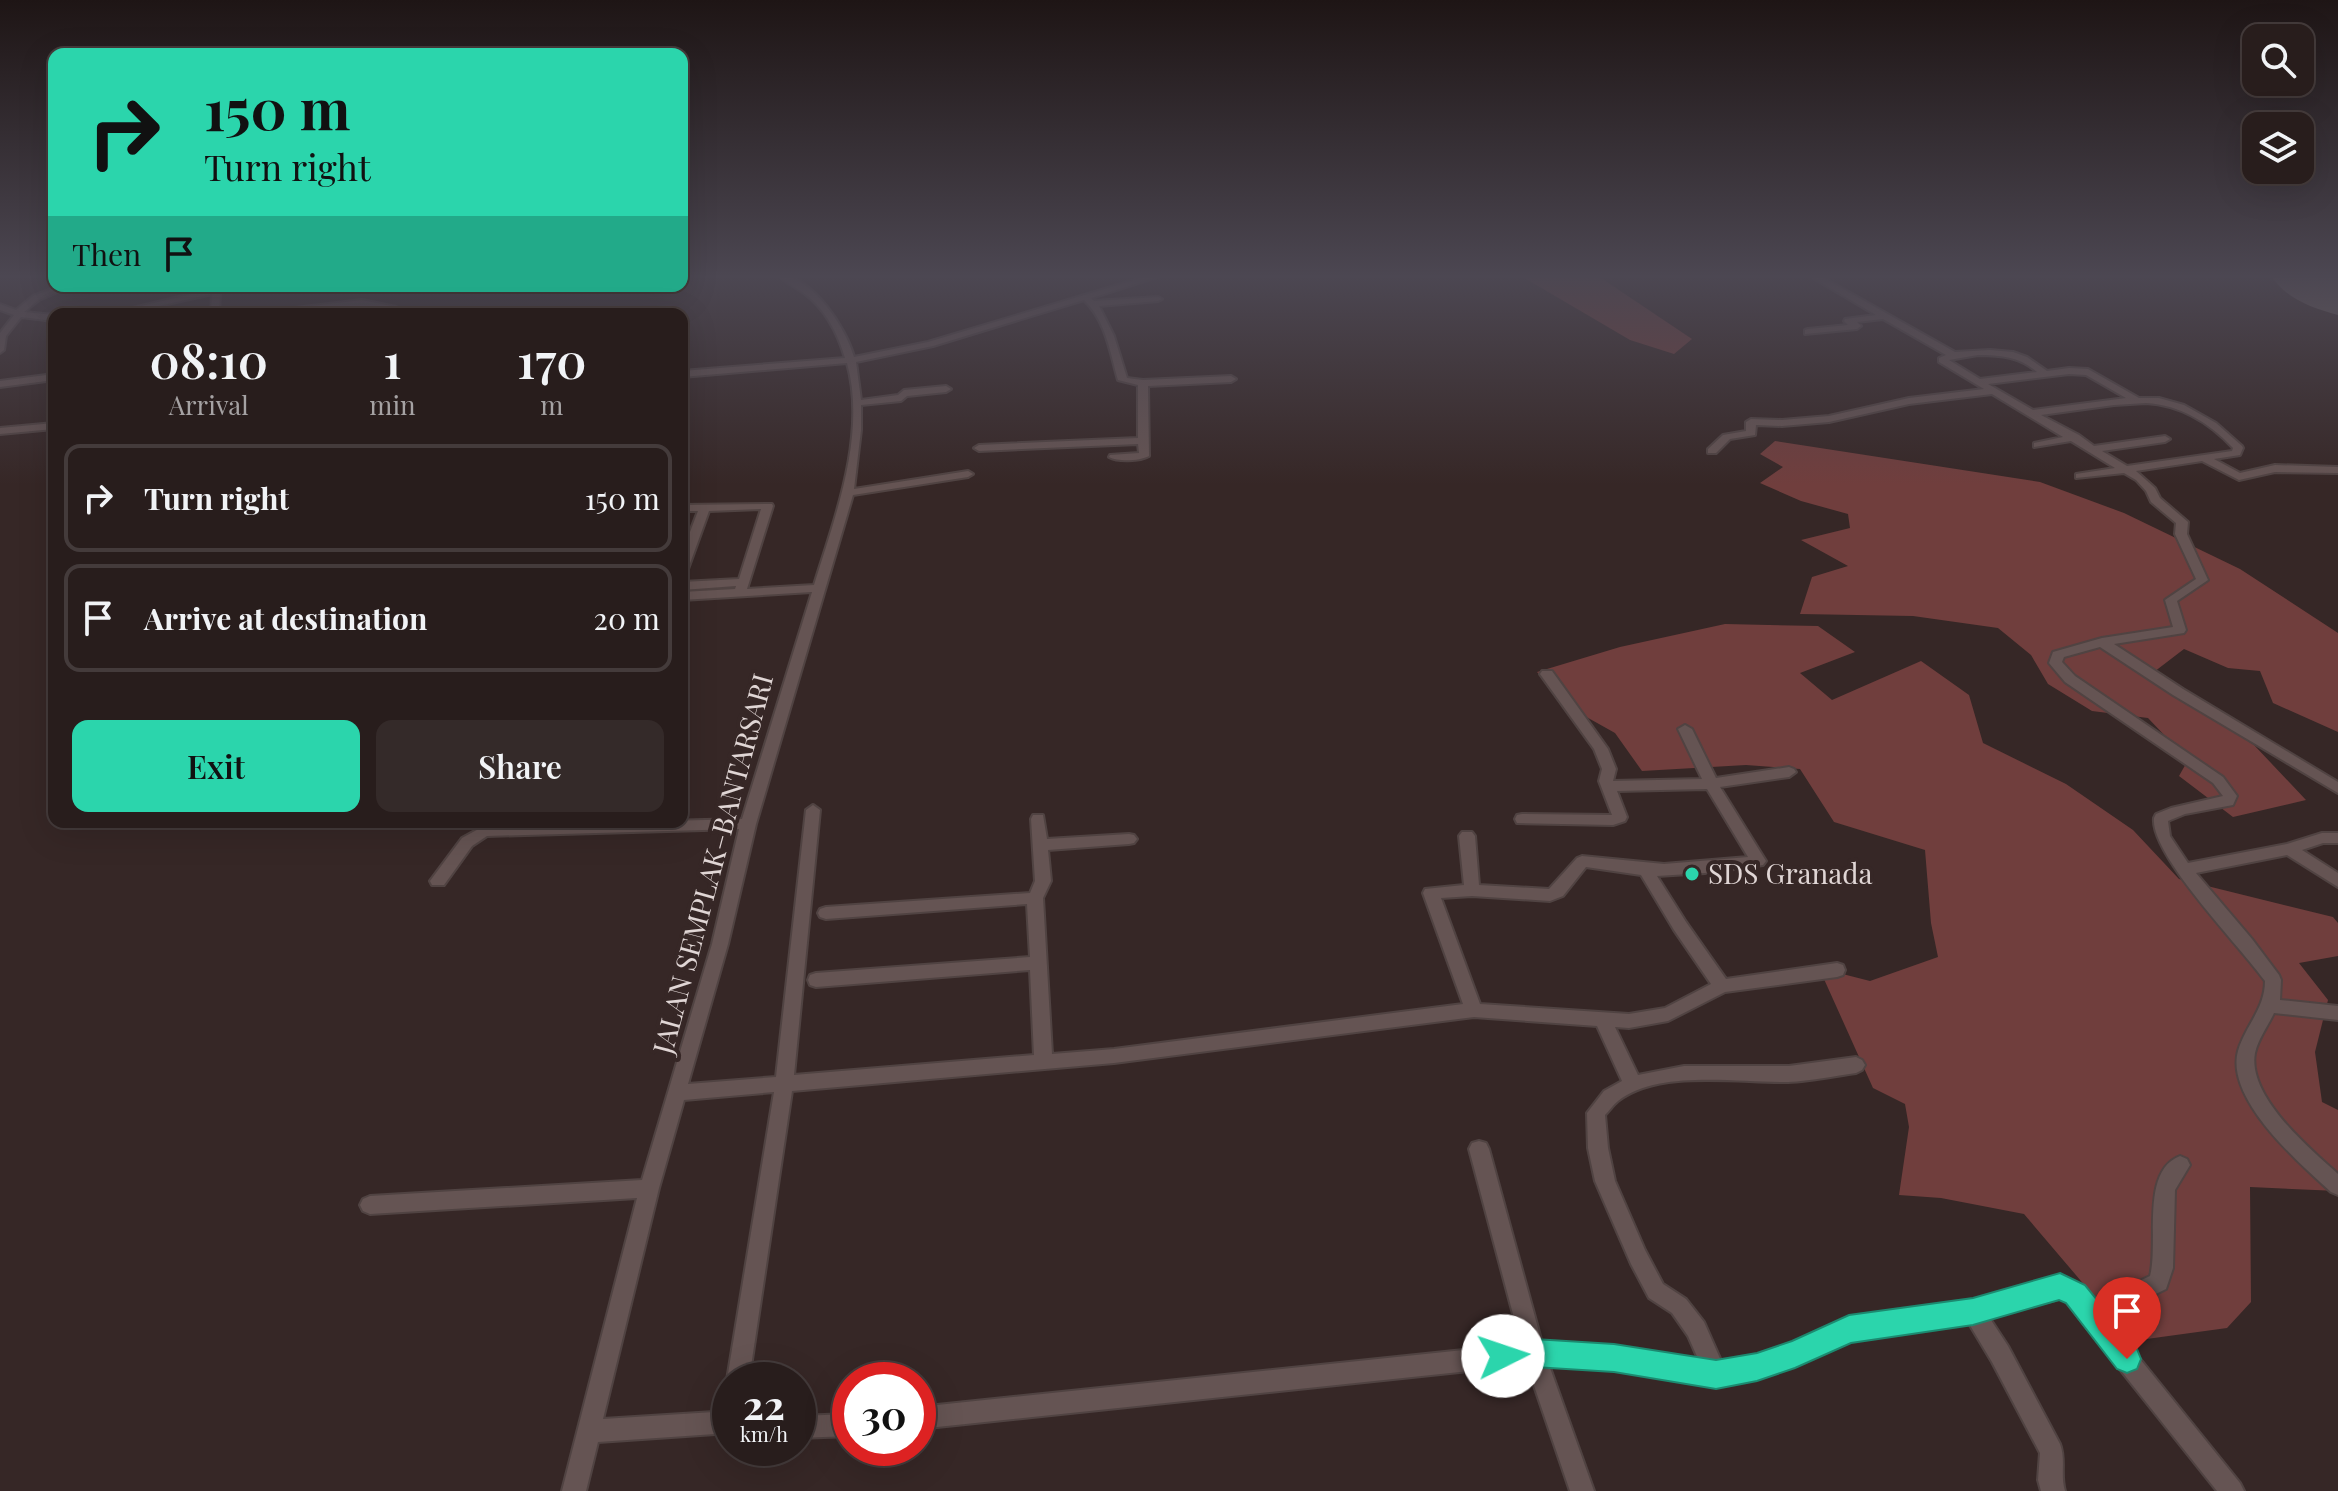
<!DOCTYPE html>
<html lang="en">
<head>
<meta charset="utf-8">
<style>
	:root { --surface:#281d1c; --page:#342a29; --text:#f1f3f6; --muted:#a5a2a3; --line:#443b3b; --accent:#2bd5ac }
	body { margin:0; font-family:"Playfair Display",serif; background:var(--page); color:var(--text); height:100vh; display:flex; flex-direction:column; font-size:30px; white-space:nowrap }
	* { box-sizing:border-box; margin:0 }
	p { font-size:26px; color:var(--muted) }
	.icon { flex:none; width:44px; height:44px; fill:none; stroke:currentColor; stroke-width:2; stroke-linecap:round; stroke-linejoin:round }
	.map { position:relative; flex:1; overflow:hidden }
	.sheet { position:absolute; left:48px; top:308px; width:640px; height:520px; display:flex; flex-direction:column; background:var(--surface); border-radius:16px; box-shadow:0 8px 32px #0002,0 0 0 2px var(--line) }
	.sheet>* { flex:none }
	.guide { position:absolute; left:48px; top:48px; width:640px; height:244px; border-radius:16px; box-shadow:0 8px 32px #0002,0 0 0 2px var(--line); background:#2bd5ac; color:#111; overflow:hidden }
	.fabs { position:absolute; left:2242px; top:24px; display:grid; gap:16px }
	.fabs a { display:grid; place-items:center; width:72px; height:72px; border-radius:16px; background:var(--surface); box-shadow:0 8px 32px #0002,0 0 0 2px var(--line); font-size:40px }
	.speed { position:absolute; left:712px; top:1362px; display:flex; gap:16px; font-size:40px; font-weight:700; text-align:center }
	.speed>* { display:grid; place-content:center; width:104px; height:104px; border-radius:50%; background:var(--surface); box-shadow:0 8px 32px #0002,0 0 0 2px var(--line); line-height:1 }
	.speed small { font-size:20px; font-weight:400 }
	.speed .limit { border:12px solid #d22; background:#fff; color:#111 }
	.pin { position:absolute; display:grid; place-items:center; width:68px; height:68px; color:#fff; margin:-82px -34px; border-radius:50% 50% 50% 0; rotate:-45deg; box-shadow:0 0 8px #0007 }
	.pin .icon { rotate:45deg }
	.me { position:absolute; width:88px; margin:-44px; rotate:86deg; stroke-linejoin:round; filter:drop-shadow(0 0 6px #0008) }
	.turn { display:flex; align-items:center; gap:28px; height:168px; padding:0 24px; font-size:36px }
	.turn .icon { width:104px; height:104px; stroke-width:2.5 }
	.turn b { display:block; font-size:56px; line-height:68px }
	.then { display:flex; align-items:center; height:76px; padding:0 24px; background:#0003; gap:16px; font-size:30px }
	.eta { display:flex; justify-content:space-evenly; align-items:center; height:136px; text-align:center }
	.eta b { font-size:48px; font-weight:600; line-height:56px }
	.action { display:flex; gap:16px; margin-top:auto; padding:16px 24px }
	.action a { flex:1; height:92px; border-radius:16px; background:var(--accent); color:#111; font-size:32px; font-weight:600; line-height:92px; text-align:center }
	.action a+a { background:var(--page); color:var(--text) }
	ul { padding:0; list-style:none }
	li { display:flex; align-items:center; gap:24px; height:108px; margin:0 16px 12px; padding:0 8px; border:4px solid var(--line); border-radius:16px }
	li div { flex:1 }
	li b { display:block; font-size:30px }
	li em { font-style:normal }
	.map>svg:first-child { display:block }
	.green { fill:#703e3d }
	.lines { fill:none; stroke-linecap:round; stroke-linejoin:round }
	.runway { fill:#746766; fill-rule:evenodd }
	.minor-casing { stroke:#504342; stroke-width:4 }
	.minor { fill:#655453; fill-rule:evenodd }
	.route { fill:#2bd5ac; stroke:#1c8a70; stroke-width:2 }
	.poi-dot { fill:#2bd5ac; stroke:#362726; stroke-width:3 }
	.labels { text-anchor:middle; stroke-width:8; stroke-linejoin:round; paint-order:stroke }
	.street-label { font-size:28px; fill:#e0d6d5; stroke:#362726 }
	.poi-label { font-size:28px; fill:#e0d6d5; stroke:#362726; text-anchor:start }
</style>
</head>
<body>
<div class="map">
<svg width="2338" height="1491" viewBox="0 0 2338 1491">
	<rect width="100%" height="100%" fill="#362726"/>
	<g class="green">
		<path d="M1521,276H1598L1692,339L1674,354L1630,340Z"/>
		<path d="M1775,441L2040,482L2124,513L2240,569L2338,633V732L2273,703L2260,671L2228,668L2184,649L2150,675L2254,745L2306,800L2233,817L2179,776L2188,760L2148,718L2092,711L2048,684L2031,655L1998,628L1913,616L1800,614L1812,577L1848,566L1801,540L1850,528L1848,514L1801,501L1760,483L1783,467L1760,454Z"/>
		<path d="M1725,624L1818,626L1855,652L1800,673L1832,700L1921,661L1969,695L1983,743L2066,784L2133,830L2179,879L2333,917L2338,923V956L2299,963L2328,1000L2315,1052L2322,1102L2338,1110V1191L2250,1187L2251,1302L2227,1328L2132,1341L2024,1214L1941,1198L1899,1195L1909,1127L1905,1104L1873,1088L1819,968L1870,981L1938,957L1931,923L1925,850L1834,822L1800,769L1746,765L1642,771L1615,733L1565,705L1537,672L1620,647Z"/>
	</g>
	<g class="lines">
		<path class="runway" d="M2271,276H2338V315C2311,308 2287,299 2271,276Z"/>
		<g class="minor-casing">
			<g id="minor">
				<path d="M779,276C812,275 846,328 854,357L928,342L1148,276H1160L1091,298L1094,301L1158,297L1162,299L1158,301L1099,306L1114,336L1127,378L1143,380L1231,376L1236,379L1231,382L1148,386L1149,456C1140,461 1118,462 1109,457L1110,455L1139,453L1138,444L979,451L974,448L979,445L1138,438V385L1118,380C1110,352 1106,321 1084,300L933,346L856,362L861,400L898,395L904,390L946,386L951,389L946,392L907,396L901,401L861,405V430L854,489L968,471L973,474L968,477L853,495L756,824L728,944L688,1084L776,1077L806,810L813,805L820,810L794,1075L1034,1055L1030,970L816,987L810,985L808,980L810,975L816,973L1030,957L1027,904L826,919L820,917L818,913L820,909L826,907L1030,893L1035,881L1031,819L1033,815H1043L1047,839L1129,834L1134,835L1137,839L1134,843L1129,844L1048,850L1051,881L1043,898L1052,1054L1114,1049L1463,1004L1423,893L1425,889L1464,885L1459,836L1462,832H1472L1475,836L1479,885L1549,889L1577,858L1582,856L1664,864L1748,857L1707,789L1617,791L1627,817L1625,821L1613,825L1517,823L1515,819L1517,815L1522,814L1612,815L1599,781L1602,769L1594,749L1540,674L1542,671H1552L1608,749L1616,769L1613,781L1702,779L1678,729L1685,725L1692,729L1716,778L1789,767L1794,769L1796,772L1789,777L1720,787L1766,861L1763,865L1705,873L1657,876L1686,922L1726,979L1837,963L1843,965L1845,970L1843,975L1837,977L1725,992L1668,1021L1629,1028L1615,1027L1638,1075L1684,1066H1789L1856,1057L1862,1060L1865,1065L1862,1070L1856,1073C1834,1076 1811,1081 1788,1082C1739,1083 1659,1069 1618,1101C1613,1105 1609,1111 1605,1115L1608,1148L1615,1181L1645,1250L1663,1284L1686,1299L1704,1322L1722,1363L1757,1356L1792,1344L1849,1318L1973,1301L2065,1277L2082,1287L2095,1302L2150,1276C2159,1243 2140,1171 2180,1156L2187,1159L2190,1165L2175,1190L2173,1268L2166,1289L2107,1318L2240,1483L2244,1491H2217L2063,1298L1989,1317L2008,1346L2060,1444C2066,1459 2060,1475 2065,1491H2041L2038,1480L2040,1453L1992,1362L1968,1322L1850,1339L1795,1365L1757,1378L1716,1386L1614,1369L1549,1365L1594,1491H1570L1527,1365L918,1429V1407L1521,1344L1469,1149L1472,1143L1479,1141L1486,1143L1489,1149L1542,1343L1614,1347L1699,1361L1688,1336L1672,1313L1649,1298L1631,1264L1595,1181L1588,1148L1587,1113L1604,1091L1622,1081L1597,1026L1474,1017L1114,1063L792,1091L749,1380H730V1387L727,1380L774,1092L684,1100L659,1188L603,1419L730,1411V1433L598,1442L586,1491H562L637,1198L370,1214L363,1211L360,1205L363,1199L370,1196L642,1180L712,944L739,829L487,836L472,846L444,885H432L430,881L462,838L484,826L742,819L812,592L682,600V592L735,589L736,586L682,590V582L739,579L761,509L709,511L688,569L682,573V553L698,511H682V505L772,504L773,506L747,589L814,585C835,517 867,434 847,363L682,377V371L845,358C838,334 826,310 805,294C797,288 787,283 779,276ZM1586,867L1641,875L1674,930L1711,984L1665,1008L1629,1014L1480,1004L1441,898L1472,896L1550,901L1563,896Z"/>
				<path d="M1810,276H1820L1955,352L1990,350L2013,352L2027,357L2047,371L2069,368L2088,369L2139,398H2159L2184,405L2216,423L2242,446L2243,448L2240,455L2214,459L2240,473L2275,465L2338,467V473L2275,472L2239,480L2202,461L2136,471L2155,488L2160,498L2188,522L2187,534L2208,580L2177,601L2186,630L2184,633L2114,644L2183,689L2338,782V793L2173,695L2100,647L2064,657L2062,662L2075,676L2223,777L2237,796L2233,805L2185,814L2168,821L2170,836L2188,863L2287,844L2322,833H2338V843H2323L2302,850L2338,873V887L2287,855L2196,873L2252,939L2279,975L2281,980L2280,1000L2338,1006V1020L2274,1013C2268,1026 2258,1039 2255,1053C2247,1096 2309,1148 2338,1174V1195L2331,1192C2299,1163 2225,1099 2238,1051C2245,1026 2265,1009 2265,981C2241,947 2150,855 2154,818L2156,814L2171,808L2223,796L2213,783L2065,682L2049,663L2053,652L2102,638L2173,627L2165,600L2196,579L2175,534L2176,523L2151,502L2146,491L2136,480L2124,473L2076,478V474L2115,468L2071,441L2034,447V443L2063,437L1992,394L1909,404L1829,422L1782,426L1756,425L1755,435L1730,439L1716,453H1708V449L1723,435L1746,431V422L1751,419L1782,420L1829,416L1909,398L1984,389L1939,362V358L1946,355L1883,319L1857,322L1861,326L1857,329L1805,334V330L1808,329L1848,325L1844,321L1845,319L1876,315ZM1978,355C2001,355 2020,357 2037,372L1980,379L1949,360ZM2069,374L2086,375L2126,398L2033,410L1988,384ZM2146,403C2180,405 2210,423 2233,448L2232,451L2127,466L2102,451L2165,442L2170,439L2165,436L2094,446L2079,435L2041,415L2114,405Z"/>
				<path d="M60,286H71L39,300L24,312L54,315V321L21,317L6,336L4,350L0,353V333L14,315L0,310V304L16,310L33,296Z"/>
				<path d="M225,286H240L220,292L219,314H211L212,294L123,314H108Z"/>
				<path d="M362,300L396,307L392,310L362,306L291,314H266L270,311Z"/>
				<path d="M54,374V380L0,387V381Z"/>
				<path d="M54,423V429L0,434V428Z"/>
				<path d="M850,1414V1436L798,1438V1416Z"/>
			</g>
		</g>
		<use href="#minor" class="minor"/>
	</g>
	<linearGradient id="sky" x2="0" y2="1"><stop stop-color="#1e1515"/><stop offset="0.57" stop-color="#4c4752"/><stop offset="1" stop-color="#4c4752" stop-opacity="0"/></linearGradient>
	<rect width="2338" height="485" fill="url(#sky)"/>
	<path class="route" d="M2060,1273L2085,1285L2137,1349L2141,1359L2137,1369L2127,1373L2117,1369L2066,1303L2059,1300L1973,1325L1851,1343L1795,1368L1757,1381L1716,1389L1614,1372L1534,1367L1503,1370L1493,1366L1489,1356L1493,1346L1534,1339L1614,1344L1716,1360L1757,1353L1792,1341L1849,1315L1973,1298Z"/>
	<circle class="poi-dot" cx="1692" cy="874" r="8"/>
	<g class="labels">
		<g class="street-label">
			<text transform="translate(713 864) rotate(-75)" y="10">JALAN SEMPLAK–BANTARSARI</text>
		</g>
		<g class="poi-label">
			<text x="1708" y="884">SDS Granada</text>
		</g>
	</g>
</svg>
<div class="fabs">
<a><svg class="icon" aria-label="search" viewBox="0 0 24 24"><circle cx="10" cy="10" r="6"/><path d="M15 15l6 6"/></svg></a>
<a><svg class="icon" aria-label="layers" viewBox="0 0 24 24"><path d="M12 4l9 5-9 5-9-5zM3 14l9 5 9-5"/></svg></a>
</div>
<div class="speed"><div>22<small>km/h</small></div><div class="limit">30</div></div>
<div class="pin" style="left:2127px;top:1359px;background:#d93025"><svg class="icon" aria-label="arrive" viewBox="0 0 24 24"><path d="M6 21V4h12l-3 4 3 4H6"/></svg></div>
<svg class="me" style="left:1503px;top:1356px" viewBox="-20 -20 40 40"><circle r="19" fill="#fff"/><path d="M0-13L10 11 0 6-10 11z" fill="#2bd5ac"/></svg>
<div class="guide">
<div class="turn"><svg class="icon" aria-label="right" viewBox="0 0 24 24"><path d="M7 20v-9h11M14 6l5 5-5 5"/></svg><div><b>150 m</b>Turn right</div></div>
<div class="then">Then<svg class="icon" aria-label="arrive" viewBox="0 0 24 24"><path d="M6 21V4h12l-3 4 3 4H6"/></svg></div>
</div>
<section class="sheet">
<div class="eta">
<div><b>08:10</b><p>Arrival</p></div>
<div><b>1</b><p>min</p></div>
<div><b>170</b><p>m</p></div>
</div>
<ul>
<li><svg class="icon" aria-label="right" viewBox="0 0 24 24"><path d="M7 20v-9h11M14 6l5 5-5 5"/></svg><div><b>Turn right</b></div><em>150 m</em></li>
<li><svg class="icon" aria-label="arrive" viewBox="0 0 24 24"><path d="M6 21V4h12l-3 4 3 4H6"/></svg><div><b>Arrive at destination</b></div><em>20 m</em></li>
</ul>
<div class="action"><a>Exit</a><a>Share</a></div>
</section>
</div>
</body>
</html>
